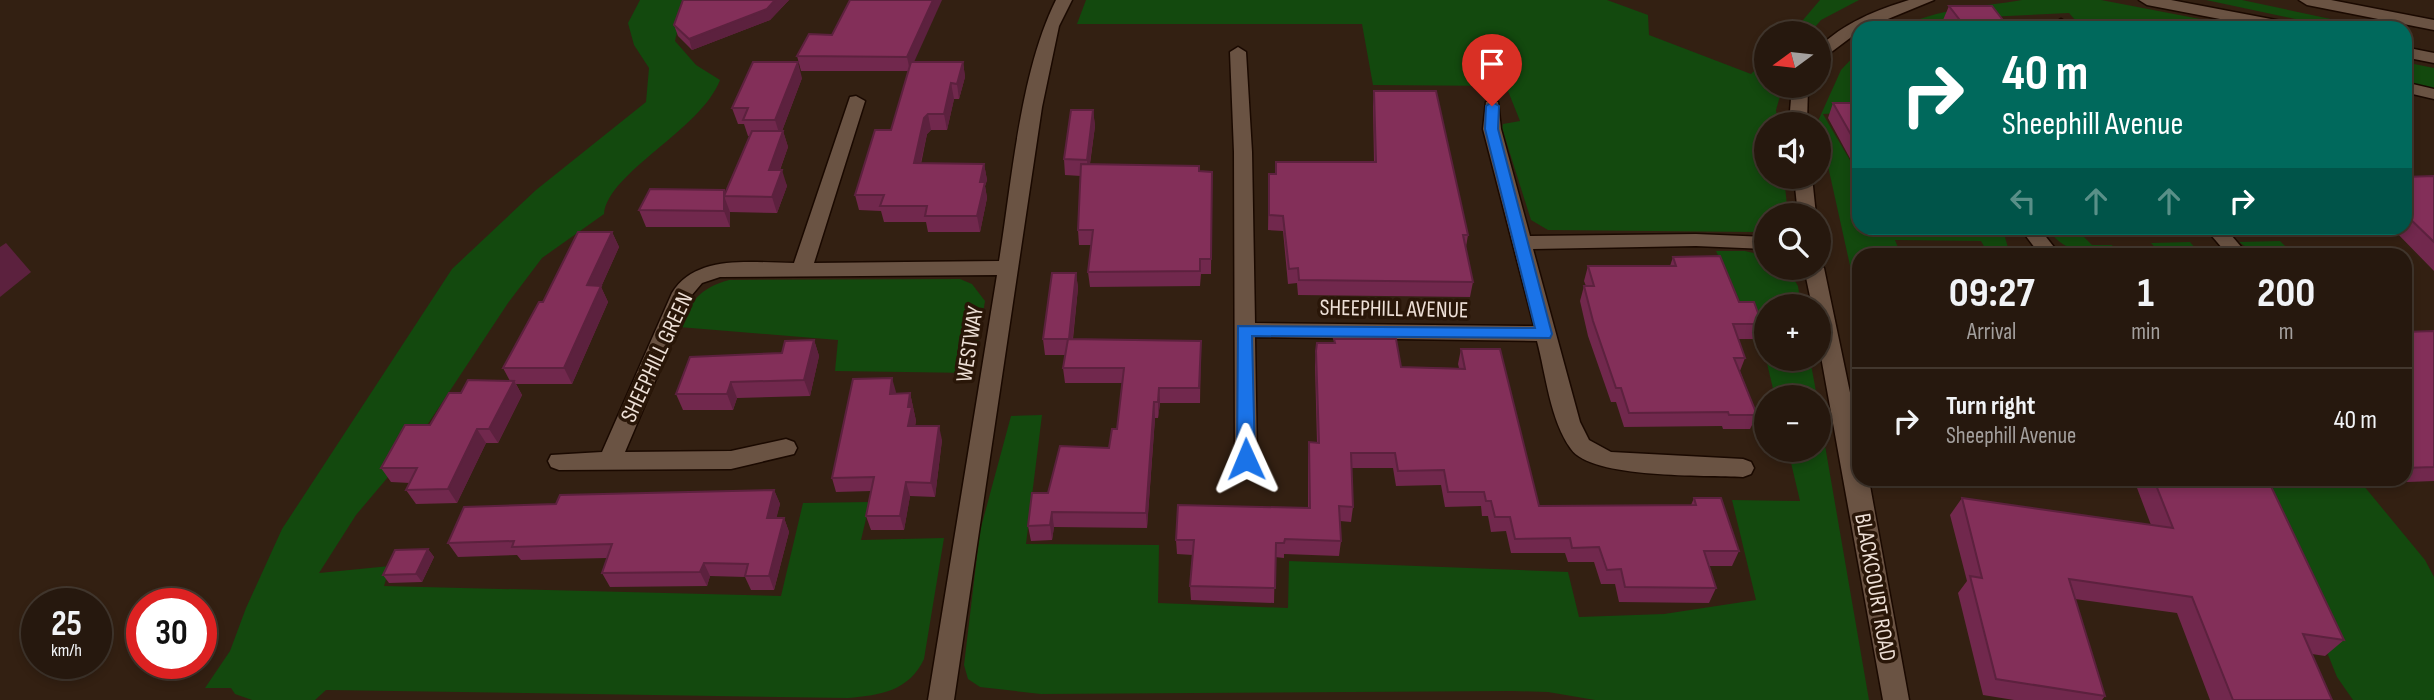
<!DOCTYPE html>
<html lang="en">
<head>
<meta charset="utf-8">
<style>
	:root { --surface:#26180e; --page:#32251c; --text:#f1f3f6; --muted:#a4a09e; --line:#42372e }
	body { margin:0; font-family:"Sofia Sans Condensed",sans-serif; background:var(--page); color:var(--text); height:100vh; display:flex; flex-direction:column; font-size:26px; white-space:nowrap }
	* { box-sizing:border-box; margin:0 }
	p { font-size:23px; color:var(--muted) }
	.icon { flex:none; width:38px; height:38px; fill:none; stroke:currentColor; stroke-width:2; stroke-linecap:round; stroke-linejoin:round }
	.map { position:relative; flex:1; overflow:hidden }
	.sheet { position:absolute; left:1852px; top:248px; width:560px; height:238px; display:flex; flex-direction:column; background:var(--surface); border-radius:21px; box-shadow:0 4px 10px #0003,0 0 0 2px var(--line) }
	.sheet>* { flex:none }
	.hud { position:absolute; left:1852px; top:21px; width:560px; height:214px; border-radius:21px; box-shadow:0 4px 10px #0003,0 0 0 2px var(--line); background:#00695c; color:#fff; overflow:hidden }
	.needle { width:46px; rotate:255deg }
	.buttons { position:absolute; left:1754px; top:21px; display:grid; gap:14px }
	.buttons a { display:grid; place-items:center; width:77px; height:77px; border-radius:50%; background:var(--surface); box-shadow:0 4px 10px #0003,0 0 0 2px var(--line); font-size:35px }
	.speed { position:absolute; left:21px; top:588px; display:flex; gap:14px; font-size:35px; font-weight:700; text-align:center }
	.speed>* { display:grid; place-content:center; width:91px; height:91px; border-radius:50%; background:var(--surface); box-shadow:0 4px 10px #0003,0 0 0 2px var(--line); line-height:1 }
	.speed small { font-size:18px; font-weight:400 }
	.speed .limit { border:10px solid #d22; background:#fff; color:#111 }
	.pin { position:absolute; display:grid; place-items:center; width:60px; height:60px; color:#fff; margin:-72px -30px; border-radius:50% 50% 50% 0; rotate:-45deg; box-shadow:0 0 7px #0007 }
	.pin .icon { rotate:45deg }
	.me { position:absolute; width:77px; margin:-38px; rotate:359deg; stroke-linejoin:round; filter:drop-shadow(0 0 5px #0008) }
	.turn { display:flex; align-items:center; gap:24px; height:147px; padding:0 35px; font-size:32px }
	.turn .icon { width:91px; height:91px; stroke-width:2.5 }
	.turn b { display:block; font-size:49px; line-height:60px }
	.lanes { display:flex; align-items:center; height:66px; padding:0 35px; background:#0003; justify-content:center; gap:35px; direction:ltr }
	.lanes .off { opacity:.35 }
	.eta { display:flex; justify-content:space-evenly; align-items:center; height:119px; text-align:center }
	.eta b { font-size:42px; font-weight:700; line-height:49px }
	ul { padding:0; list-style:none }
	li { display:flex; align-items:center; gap:21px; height:105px; padding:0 35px; border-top:2px solid var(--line) }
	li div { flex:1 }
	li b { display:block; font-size:26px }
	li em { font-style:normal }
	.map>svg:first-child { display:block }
	.green { fill:#13490e }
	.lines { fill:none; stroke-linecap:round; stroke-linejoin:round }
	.street-casing { stroke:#1a0900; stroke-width:3 }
	.secondary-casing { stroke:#1a0900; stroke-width:3 }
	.street { fill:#6a5343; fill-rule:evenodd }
	.secondary { fill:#6a5343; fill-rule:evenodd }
	.wall { fill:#71284d }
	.shaded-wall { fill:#5c213e }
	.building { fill:#832f59; stroke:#5c213e; stroke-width:2 }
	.route { fill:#1a73e8; stroke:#114b97; stroke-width:2 }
	.labels { text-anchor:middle; stroke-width:7; stroke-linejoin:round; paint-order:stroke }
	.street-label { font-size:23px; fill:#eee0d7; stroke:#291608 }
</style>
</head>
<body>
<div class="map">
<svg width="2434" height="700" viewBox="0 0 2434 700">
	<rect width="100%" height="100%" fill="#332012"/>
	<g class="green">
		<path d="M640,0H684L675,41L696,65L720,80C701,130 608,172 604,214L542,258L508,303L410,451L356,515L319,573L390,566L384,586L781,596L803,503L870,502L861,540L944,538L924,659C909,691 881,695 848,698L326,690L315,700H252L235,694L231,688H205L230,651L246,608L282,529L452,269L536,190L646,102L649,68L634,45L628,23Z"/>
		<path d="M1086,0H1607L1648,15L1649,35L1751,74L1766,59V86H1783L1776,110L1778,124H1766V177H1784L1788,215H1766V230L1756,232L1548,230L1531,220L1502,128L1503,124L1520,121L1506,86L1373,85L1362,24H1077Z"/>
		<path d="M1820,0H1859L1821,20L1810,33H1792Z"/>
		<path d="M2022,0H2101L2247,28H2082L2069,13L1923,20L1928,28H1900C1937,8 1981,7 2022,0Z"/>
		<path d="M2206,0H2242L2373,28H2338Z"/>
		<path d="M1858,52V112L1823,114L1858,174V228H1887L1892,235L2005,237L2010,255H1989L1981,241L1895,240L1901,255L1858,256L1857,297L1818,121L1841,70Z"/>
		<path d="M2404,62L2434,68V89L2405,82Z"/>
		<path d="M2047,228H2062L2067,234H2081L2092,245H2112L2119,255C2092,256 2063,253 2047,228Z"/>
		<path d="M2280,241L2294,255H2257L2239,242Z"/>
		<path d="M2190,242L2201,255H2162L2151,243Z"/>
		<path d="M1716,251H1745L1766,256V268H1787L1798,286L1801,306H1766V356Z"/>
		<path d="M960,279L972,284L985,301L973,373L835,371L838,340L679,327C691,301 700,288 729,280Z"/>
		<path d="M1766,359H1810L1817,397H1775Z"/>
		<path d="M1818,405L1869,700H1595L1548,692L1512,691L1041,694L980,687L968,679L964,665L980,531L1011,416L1042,415L1026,544L1159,545L1158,603L1288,608L1289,561L1568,572L1579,617L1664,614L1756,600L1732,500L1800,501L1788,450H1818Z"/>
		<path d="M2247,480H2359L2425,560L2434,577V700H2353L2337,677L2312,615Z"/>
	</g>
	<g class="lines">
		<g class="street-casing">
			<g id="street">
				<path d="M1056,0H1072L1059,26L1042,107L954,700H928L997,275L720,277L702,283L691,296L625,452L731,451L786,439L794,442L797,448L794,454L731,469L559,470L551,467L548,461L551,455L602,452L672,293C696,253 753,263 794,263L850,97L856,96L865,101L814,263L999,261C1012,181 1020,72 1056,0Z"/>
				<path d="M2061,19L2069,24L2067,27L2046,28Z"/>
				<path d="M1238,47L1246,52L1252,152L1255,323L1534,326L1483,129L1486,102H1498L1501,129L1530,236L1696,234L1766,237V249L1696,246L1533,249L1580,422L1589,440L1611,452L1743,459L1751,462L1754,468L1751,474L1743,477C1707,475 1591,479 1571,449C1550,420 1546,375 1537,341L1255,337L1257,459L1254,465L1246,468L1238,465L1235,459L1234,152L1230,52Z"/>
				<path d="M2404,82L2434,89V99L2404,92Z"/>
				<path d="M2020,228H2039L2061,256H2041Z"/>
				<path d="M2205,228H2225L2249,256H2229Z"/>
			</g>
		</g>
		<g class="secondary-casing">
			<g id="secondary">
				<path d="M1909,0H1934L1866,28H1858V32L1818,62V48C1844,23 1876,10 1909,0Z"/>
				<path d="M2139,0H2171L2292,23L2300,28H2267L2147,5Z"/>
				<path d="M2299,0H2331L2434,20V30L2307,5Z"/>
				<path d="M2404,47L2434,53V63L2404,57Z"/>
				<path d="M1792,86H1808L1807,124H1789Z"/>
				<path d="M1794,177H1812L1816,215H1798Z"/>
				<path d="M1818,263L1824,268L1858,431V480H1869L1909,700H1883L1818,340V306H1812L1804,268H1818Z"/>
			</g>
		</g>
		<use href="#street" class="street"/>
		<use href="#secondary" class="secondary"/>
	</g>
	<g class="wall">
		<path d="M683,0H789L770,20L692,50L678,36L674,25Z"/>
		<path d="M850,0L915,62H963L965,77L959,99H954L947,130H931L927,134L921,164H984L987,180L985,186L987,198L980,232H928L926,222H884L881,211L859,210L855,195L891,130L908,71H801L797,56L832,35Z"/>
		<path d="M1949,6L2009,28H1949L1943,20Z"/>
		<path d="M802,78L782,131H783L788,147L780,170L787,186L777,213L730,212V227H646L639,210L724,190L726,194L750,136H748L744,124H738L732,108Z"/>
		<path d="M1374,91L1468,235L1466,247L1473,282L1470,297L1298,295L1297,283L1288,284L1283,231L1268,230L1269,174H1275L1276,162H1374L1373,106Z"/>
		<path d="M1833,103H1858V173L1828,118Z"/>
		<path d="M1093,110L1095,126L1090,164L1212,172L1211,274H1201L1200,286L1090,287L1088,272L1091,245H1079L1078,230L1081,176L1065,175L1064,159Z"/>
		<path d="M2434,176V271L2392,228H2404V177Z"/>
		<path d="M1889,228H1968L1967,230L1891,231Z"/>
		<path d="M2065,228H2156L2153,231L2069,234Z"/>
		<path d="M612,232L619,247L601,287L608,302L572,384H516L522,395L498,443H486L457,503L416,504L406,490L410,483L391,482L381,468L430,425L461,393L510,381L503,368L543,302Z"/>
		<path d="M1673,257L1739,302L1762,324L1756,339H1738L1745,358L1740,371L1757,415L1750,429H1723L1722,426L1624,427L1616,402H1611L1588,336L1580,301L1584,286H1586L1584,281L1588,266H1670Z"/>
		<path d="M1076,273L1078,288L1073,339L1201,341L1200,403H1160L1158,418H1155L1147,528L1054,527L1052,540L1031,541L1028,526L1048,493L1109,448L1117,429L1122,383H1065L1063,368L1065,355H1045L1043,339Z"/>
		<path d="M2434,331V481L2382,483L2380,480H2404V332Z"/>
		<path d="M1334,339L1401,367L1459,368L1458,364L1461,349L1539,506L1691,505L1694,498L1739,551L1732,566H1709L1716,588L1709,603L1619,602L1615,584H1601L1594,562H1568L1565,553H1511L1506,531L1491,532L1488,516H1482L1481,506L1445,507L1441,485L1396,486L1393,468H1351L1353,507L1351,522L1340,521L1341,541L1339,556L1284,554V558L1275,557L1274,603L1191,600L1190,586L1193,555L1177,554L1176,540L1308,508V457L1309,442L1317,443L1315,366L1316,351L1334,343Z"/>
		<path d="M814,340L819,356L810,396L737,398L733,410H683L676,394Z"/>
		<path d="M896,392V393H910L916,421L915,426L942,440L935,497L910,496L904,530H871L866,516L871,491L836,492L832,478Z"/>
		<path d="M2134,480H2268L2344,640L2325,656L2312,654L2332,700H2210L2177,613L2075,599L2105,696L2102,700H2014L1983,695L1958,593L1967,581L1950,515L1962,498L2151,525Z"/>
		<path d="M774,490L780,504L776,518H784L789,532L774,590H751L745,577L710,576L707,586L610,587L602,573L607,558L521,560L517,555L458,557L448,543L556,504Z"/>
		<path d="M428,549L434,557L422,582L389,583L383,575Z"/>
	</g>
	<g class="shaded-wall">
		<path d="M775,0H789L770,20L692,50L689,39Z"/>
		<path d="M933,0H942L910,71L907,57Z"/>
		<path d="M798,62L802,78L780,136L775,120Z"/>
		<path d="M963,62L965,77L959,99L957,84Z"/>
		<path d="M951,83L954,99L947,130L944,114Z"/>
		<path d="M1093,110L1095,126L1088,176L1087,160Z"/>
		<path d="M928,114L931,130L927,134L917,179L914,163L924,118Z"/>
		<path d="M783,131L788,147L774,186L769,170Z"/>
		<path d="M984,164L987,180L985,186L987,198L980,232L977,216L980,182Z"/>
		<path d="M782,170L787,186L777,213L772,197Z"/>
		<path d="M724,190L726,196H724L730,212V227L724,211Z"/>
		<path d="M612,232L619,247L601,287L608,302L572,384L564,368L587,285Z"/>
		<path d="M6,243L31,272L0,297V247Z"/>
		<path d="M1076,273L1078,288L1071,354L1069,339Z"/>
		<path d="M814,340L819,356L810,396L804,380Z"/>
		<path d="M892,378L896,392L893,408L890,394Z"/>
		<path d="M514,381L522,395L498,443L489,429Z"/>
		<path d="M731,382L737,398L733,410L727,394Z"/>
		<path d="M1159,388L1160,403L1158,418V402Z"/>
		<path d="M910,393L916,421L912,440L908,426V407Z"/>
		<path d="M1154,402L1155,418L1147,528L1146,513Z"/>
		<path d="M939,426L942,440L935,497L931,483Z"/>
		<path d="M477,429L486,443L457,503L448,489Z"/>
		<path d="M906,482L910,496L904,530L900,516Z"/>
		<path d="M774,490L780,504L773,532L767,518Z"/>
		<path d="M1052,512L1054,527L1052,540L1050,525Z"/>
		<path d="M784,518L789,532L774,590L769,576Z"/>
		<path d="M428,549L434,557L422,582L416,574Z"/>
		<path d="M704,563L710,576L707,586L700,572Z"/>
	</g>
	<g class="building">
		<path d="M683,0H775L767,9L689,39L674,25Z"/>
		<path d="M850,0H933L907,57L797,56L809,34L832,35Z"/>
		<path d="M1949,6H1992L2009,28H1966Z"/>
		<path d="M753,62H798L775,120H743L748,108H732Z"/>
		<path d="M911,62H963L957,84L951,83L944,114H928L924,118L914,163L984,164L980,182H985L977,216H925L927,206H880L884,195H855L875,130H891Z"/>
		<path d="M1374,91H1436L1468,235H1463L1473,282L1299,280L1298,268L1289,269L1283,216L1269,215V174H1276V162H1376Z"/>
		<path d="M1833,103H1858V147Z"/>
		<path d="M1071,110H1093L1087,160L1064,159Z"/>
		<path d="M752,131H783L769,170H782L772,197L724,196Z"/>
		<path d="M1081,164L1199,166V171L1212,172L1211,259H1200V271L1088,272L1093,230H1078Z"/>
		<path d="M2434,176V242L2404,213V177Z"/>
		<path d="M650,189L724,190V211L639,210Z"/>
		<path d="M578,232H612L587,285L601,286L564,368H503L539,302H543Z"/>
		<path d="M1720,256L1739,302H1754L1762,324H1733L1745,358H1734L1757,415H1729L1728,412L1629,413L1621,388H1616L1593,321L1584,286H1594L1588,266H1676L1673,257Z"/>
		<path d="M1052,273H1076L1069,339L1201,341L1199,388H1159L1158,402H1154L1146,513L1052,512L1050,525L1028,526L1032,493H1048L1060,446L1109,448L1112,429H1117L1124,368H1063L1068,339H1043Z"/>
		<path d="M2434,331V467L2404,468V332Z"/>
		<path d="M1334,339H1396L1401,367L1465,369L1461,349H1500L1539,506L1696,505L1694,498H1721L1739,551H1704L1716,588L1625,587L1621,569L1607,570L1599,547L1572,548L1570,538L1515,539L1510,517H1495L1491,501H1486L1484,492H1448L1444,470L1398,471L1395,453H1351L1353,507L1339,506L1341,541L1285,539L1284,543H1276L1275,588L1190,586L1194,540H1176L1178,505L1310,508L1309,442L1319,443L1316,351L1317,343H1335Z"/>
		<path d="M814,340L804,380L731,382L727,394H676L690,357L782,353L785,341Z"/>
		<path d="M892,378L890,394L910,393L908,407H912L908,426H939L931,483L906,482L900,516H866L874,477L832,478L853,379Z"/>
		<path d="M468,380L514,381L489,429H477L448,489L406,490L417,468H381L405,425H430L449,393H461Z"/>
		<path d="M2154,480H2268L2344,640L2303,634L2332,700H2233L2192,597L2069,579L2105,696L1996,679L1970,576L1982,578L1962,498L2173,528Z"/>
		<path d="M774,490L767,518H784L769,576H745L748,564L704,563L700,572L602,573L612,544L512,547L514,541L448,543L464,507L556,504L560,495Z"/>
		<path d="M428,549L416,574L383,575L395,550Z"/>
	</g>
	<path class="route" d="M1492,102L1499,106L1498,129L1552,334L1550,338L1252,336L1255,459L1246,466L1240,464L1237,459L1238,326L1535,328L1485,129L1486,106Z"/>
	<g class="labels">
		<g class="street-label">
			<text transform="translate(1394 308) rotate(1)" y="8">SHEEPHILL AVENUE</text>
			<text transform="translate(969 344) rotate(-81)" y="8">WESTWAY</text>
			<text transform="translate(656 357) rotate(-65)" y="8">SHEEPHILL GREEN</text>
			<text transform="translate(1876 587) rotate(80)" y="8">BLACKCOURT ROAD</text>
		</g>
	</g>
</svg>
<div class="buttons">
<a><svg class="needle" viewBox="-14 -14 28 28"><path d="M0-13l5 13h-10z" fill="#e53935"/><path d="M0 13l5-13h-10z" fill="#a4a09e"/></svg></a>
<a><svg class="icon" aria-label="sound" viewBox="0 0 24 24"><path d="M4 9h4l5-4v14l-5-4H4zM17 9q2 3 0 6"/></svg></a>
<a><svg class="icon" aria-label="search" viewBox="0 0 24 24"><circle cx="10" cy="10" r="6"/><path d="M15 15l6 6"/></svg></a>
<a>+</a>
<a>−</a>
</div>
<div class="speed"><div>25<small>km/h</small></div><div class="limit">30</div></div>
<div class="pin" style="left:1492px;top:106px;background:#d93025"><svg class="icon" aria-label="arrive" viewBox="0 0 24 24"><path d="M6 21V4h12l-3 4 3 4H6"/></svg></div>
<svg class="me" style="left:1246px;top:459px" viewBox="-20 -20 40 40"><path d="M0-17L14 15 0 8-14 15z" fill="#1a73e8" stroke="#fff" stroke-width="4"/></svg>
<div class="hud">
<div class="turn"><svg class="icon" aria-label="right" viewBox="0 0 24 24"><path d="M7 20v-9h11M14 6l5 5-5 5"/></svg><div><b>40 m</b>Sheephill Avenue</div></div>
<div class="lanes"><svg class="icon off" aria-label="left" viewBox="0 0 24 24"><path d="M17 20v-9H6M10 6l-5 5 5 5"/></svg><svg class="icon off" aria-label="ahead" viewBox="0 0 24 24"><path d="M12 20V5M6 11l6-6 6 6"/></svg><svg class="icon off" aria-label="ahead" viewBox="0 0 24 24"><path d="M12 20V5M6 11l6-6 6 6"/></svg><svg class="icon" aria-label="right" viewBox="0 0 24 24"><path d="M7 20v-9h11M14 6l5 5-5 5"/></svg></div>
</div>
<section class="sheet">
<div class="eta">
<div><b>09:27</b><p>Arrival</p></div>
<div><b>1</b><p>min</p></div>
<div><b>200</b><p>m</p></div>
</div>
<ul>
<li><svg class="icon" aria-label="right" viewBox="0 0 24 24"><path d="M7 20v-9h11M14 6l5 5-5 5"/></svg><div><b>Turn right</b><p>Sheephill Avenue</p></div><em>40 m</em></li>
</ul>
</section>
</div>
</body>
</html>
